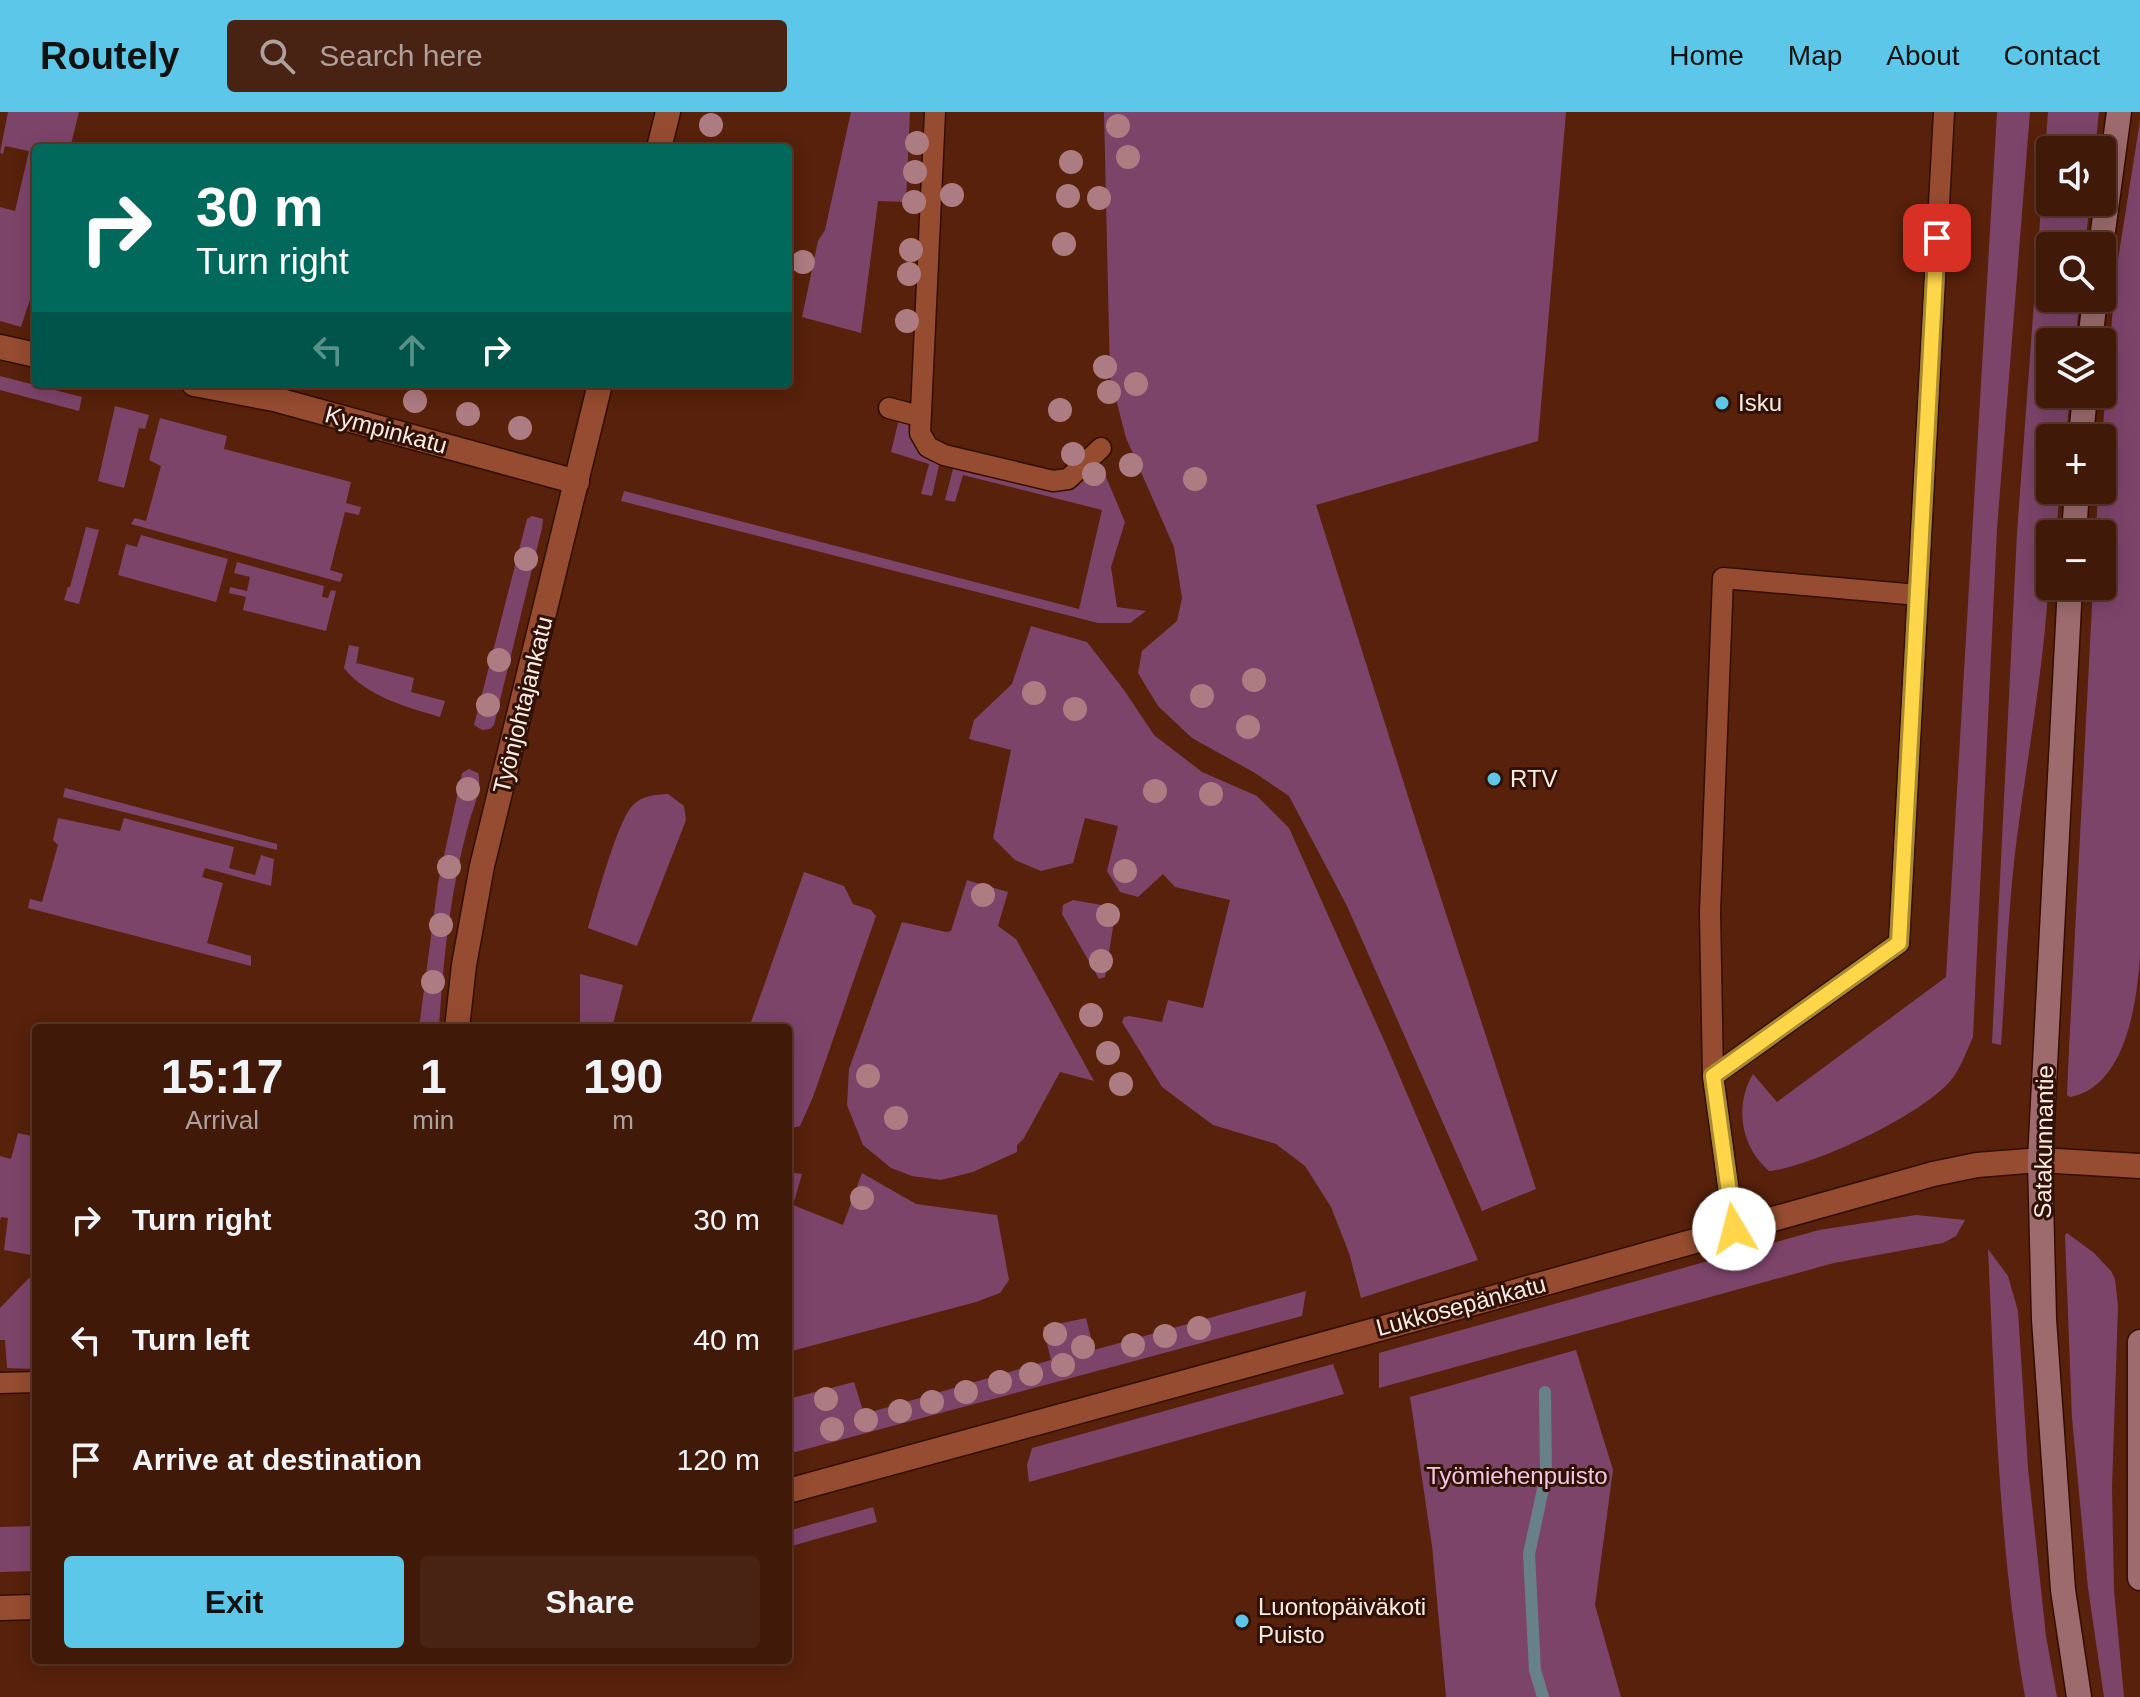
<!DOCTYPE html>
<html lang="en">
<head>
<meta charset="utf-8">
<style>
	:root { --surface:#411908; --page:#482212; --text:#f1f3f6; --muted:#aea09c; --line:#5a3829; --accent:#5cc7e8 }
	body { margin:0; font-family:Arial,sans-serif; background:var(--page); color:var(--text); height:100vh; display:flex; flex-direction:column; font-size:30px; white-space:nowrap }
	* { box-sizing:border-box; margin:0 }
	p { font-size:26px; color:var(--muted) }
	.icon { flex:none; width:44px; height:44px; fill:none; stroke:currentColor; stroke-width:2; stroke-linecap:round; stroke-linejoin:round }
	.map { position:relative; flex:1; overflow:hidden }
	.details { position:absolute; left:32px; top:912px; width:760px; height:640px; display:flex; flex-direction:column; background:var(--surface); border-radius:8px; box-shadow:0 4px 20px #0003,0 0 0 2px var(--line) }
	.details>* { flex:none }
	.banner { position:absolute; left:32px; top:32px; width:760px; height:244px; border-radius:8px; box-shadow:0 4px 20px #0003,0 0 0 2px var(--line); background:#00695c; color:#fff; overflow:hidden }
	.tools { position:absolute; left:2036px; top:24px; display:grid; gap:16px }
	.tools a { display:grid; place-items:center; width:80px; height:80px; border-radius:8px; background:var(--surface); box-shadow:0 4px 20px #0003,0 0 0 2px var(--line); font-size:40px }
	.pin { position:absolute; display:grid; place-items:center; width:68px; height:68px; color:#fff; margin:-34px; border-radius:16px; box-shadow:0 4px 12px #0006 }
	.me { position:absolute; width:88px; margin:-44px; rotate:352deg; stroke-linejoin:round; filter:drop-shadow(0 0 6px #0008) }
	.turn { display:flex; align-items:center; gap:28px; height:168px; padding:0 32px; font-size:36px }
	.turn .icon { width:104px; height:104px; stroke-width:2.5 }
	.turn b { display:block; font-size:56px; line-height:68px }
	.lanes { display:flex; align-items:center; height:76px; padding:0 32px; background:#0003; justify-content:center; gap:40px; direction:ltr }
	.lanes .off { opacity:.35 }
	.eta { display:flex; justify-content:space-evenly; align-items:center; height:136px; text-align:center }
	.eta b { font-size:48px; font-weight:600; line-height:56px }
	.action { display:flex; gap:16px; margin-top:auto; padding:16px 32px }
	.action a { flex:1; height:92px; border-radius:8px; background:var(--accent); color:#111; font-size:32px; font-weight:600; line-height:92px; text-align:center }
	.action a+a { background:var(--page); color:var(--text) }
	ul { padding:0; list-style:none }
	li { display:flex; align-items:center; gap:24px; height:120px; padding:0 32px }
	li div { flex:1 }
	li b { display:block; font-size:30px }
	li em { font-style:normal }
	header { display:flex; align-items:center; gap:48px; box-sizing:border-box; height:112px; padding:0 40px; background:var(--accent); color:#111 }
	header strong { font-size:38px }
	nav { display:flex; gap:44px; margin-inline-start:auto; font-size:28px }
	.search { width:560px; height:72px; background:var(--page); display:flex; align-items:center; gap:20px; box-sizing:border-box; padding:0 28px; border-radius:8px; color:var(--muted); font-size:30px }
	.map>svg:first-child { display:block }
	.green { fill:#7d446a }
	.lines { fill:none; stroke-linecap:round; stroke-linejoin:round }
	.stream { stroke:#688189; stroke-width:12 }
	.lane-casing { stroke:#330e02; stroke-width:23 }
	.street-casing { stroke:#330e02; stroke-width:27 }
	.secondary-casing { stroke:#330e02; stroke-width:27 }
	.lane { stroke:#964c30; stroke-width:20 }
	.street { stroke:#964c30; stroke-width:24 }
	.secondary { stroke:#9d6b6e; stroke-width:24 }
	.tree { fill:#ad7c82 }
	.route-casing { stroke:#a68a30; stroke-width:20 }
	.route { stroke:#ffd54a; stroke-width:14 }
	.poi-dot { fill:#5cc7e8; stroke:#301106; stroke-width:3 }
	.labels { text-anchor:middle; stroke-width:6; stroke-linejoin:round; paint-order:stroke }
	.poi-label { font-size:24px; fill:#feebe5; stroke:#301106; text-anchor:start }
	.street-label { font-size:24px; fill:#feebe5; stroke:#301106 }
	.park-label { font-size:24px; fill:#f4c6e3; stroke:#301106 }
</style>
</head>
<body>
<header>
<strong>Routely</strong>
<div class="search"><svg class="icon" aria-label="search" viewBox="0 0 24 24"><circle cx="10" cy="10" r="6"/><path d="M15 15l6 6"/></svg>Search here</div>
<nav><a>Home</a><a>Map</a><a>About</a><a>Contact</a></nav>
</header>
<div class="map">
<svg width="2140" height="1585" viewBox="0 0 2140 1585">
	<rect width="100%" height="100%" fill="#57210b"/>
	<g class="green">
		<path d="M8,0H79L70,36H36V169L21,215L0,209V95L15,99L29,39L5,34L3,42L0,41Z"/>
		<path d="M851,0H910L906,90L878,89L861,221L802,205L818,129L825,118Z"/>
		<path d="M1104,0H1566L1538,329L1316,393L1419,719L1536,1077L1482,1099L1347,794L1289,684L1255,661L1192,626L1158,594L1138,561L1142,539L1177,509L1182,486L1174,435L1126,326L1110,264Z"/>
		<path d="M1997,0H2030L1997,417L1973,925C1967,938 1962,953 1954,964C1930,1000 1812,1055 1769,1059C1741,1035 1734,994 1753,962L1777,990L1946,865Z"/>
		<path d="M2048,0H2099L2095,38H2050V90H2090L2085,134H2050V186H2080L2075,230H2050V282H2070L2066,326H2050V378H2060L2056,422H2050C2050,524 2030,624 2017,725C2008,794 2006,864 2001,933L1992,931L2017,421Z"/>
		<path d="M2140,9V844C2137,890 2126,975 2070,985L2067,983L2069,937L2093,474H2102V422H2096L2098,378H2102V326L2116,160Z"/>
		<path d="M0,264L82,285L79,299L0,278Z"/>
		<path d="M115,294L149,303L145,317L139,316L124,376L98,369Z"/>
		<path d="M160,306L227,324L224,337L351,370L346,391L361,395L359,403L345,400L330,458L343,462L340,470L131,412L135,406L146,409L161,354L149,348Z"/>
		<path d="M899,307L908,308C909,330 917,343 940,349L932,384L921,382L929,352L891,340Z"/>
		<path d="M1098,346L1125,410L1111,455L1117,495L1146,499L1130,511H1098L621,389L624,379L1079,497L1102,398L963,363L955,390L945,388L954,353L1054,375Z"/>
		<path d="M532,404L543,407L542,416L494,613L490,617L482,618L474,613L527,407Z"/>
		<path d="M86,415L99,418L79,492L64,488L68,475H70Z"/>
		<path d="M141,423L228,447L216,490L118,463L126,432L137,435Z"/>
		<path d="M237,450L324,474L322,485L328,486L331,478L336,479L326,519L243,498L246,485L229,481L230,475L247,479L250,465L234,461Z"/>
		<path d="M1031,514L1087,530L1124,578L1154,623L1202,660L1257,684L1289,716L1387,935L1478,1148L1361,1186L1349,1141L1331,1095L1305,1054L1276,1032L1213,1013L1162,975L1122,910L1124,905L1129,904L1162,910L1168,888L1203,896L1230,788L1175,775L1163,762L1138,785L1120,780L1107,759L1118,714L1085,706L1073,751L1041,759L1015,748L993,726L1011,638L969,627L974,608L1012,572Z"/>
		<path d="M349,533L359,535L356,553L357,551L414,566L411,580L445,589L440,605C407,595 367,585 344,556Z"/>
		<path d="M469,657L478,661C483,677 472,698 468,714C450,780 443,849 439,916H419L438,771L462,661Z"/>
		<path d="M65,676L277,732V738L63,685Z"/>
		<path d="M668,682L684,694L686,708L637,834L588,816C596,791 617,709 633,693C643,683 655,683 668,682Z"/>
		<path d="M58,706L120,719L124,706L234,735L229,756L255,763L261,743L274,747L271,774L205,756L202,765L223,771L207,831L251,844V854L28,796L30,787L42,790L58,733L53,728Z"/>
		<path d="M804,760L844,774L853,792L871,798L876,804L813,985L800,1014L788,1017V916H749Z"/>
		<path d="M967,768L1008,780L998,814L1016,827L1094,969L1060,960L1024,1026L1017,1033V1040L973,1060L941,1068L912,1064L891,1056L863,1033L847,993L849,957L902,810L946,820L951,819Z"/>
		<path d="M1073,788L1107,794L1115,803L1105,865L1099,867L1062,802L1063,793Z"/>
		<path d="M580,862L623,873L612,916H580Z"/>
		<path d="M18,1021L36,1025V1144L4,1138L8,1106L1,1105L0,1109V1044L11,1047Z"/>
		<path d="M788,1060L802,1062L793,1093L843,1113L862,1061L916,1092L997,1103L1009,1168L1000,1181L976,1190L788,1240Z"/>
		<path d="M1916,1103L1965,1108L1956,1124L1943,1131L1834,1151L1379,1276V1241L1819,1118Z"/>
		<path d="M2067,1121L2094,1141L2111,1159L2115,1167L2118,1194L2112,1376L2114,1478L2124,1585H2104L2088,1476L2072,1306L2065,1123Z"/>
		<path d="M1988,1137L2008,1164L2018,1199L2028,1356L2046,1524L2057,1585H2025C1999,1437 1995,1286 1988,1137Z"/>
		<path d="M29,1166L36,1167V1257L7,1256L5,1228H0V1196Z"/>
		<path d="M1306,1179L1302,1204L788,1342V1287L854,1270L864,1302L1051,1248L1043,1215L1086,1206L1094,1238Z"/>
		<path d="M1576,1238L1613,1358L1595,1493L1621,1585H1446L1432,1434L1410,1285Z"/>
		<path d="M1333,1252L1344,1282L1029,1370L1027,1353L1032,1336Z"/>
		<path d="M873,1395L877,1410L788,1435V1419Z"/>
		<path d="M36,1414V1459L0,1460V1415Z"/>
	</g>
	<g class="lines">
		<path class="stream" d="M1543,1585L1535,1558L1529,1442L1546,1363L1545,1280"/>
		<g class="lane-casing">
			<g id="lane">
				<path d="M935,0L920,321L928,335L944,343L1053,369L1068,367L1101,336"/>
				<path d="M889,296L919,304"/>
				<path d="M1713,964L1710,800L1723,466L1918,483"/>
				<path d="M1734,1117L1713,964L1899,831L1944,0"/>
				<path d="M0,1271L36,1270"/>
			</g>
		</g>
		<g class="street-casing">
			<g id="street">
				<path d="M659,36L668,0"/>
				<path d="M0,235L36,243"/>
				<path d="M194,272L274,287L577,370"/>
				<path d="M457,916L464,853L482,754L600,272"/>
				<path d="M788,1379L1503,1183L1933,1062L1977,1053L2040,1048L2140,1054"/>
				<path d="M0,1496L36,1495"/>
			</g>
		</g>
		<g class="secondary-casing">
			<g id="secondary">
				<path d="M2101,134L2119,0"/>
				<path d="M2090,230L2095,186"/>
				<path d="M2081,326L2085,282"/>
				<path d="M2074,422L2077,378"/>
				<path d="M2070,474L2040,1048L2044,1207L2063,1478L2079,1585"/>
				<path d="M2140,1230V1466"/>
			</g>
		</g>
		<use href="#lane" class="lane"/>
		<use href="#street" class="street"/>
		<use href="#secondary" class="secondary"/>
	</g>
	<g class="tree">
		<circle cx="711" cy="13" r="12"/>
		<circle cx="1118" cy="14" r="12"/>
		<circle cx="917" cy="31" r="12"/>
		<circle cx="1128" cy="45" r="12"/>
		<circle cx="1071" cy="50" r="12"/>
		<circle cx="915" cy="60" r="12"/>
		<circle cx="952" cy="83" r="12"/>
		<circle cx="1068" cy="84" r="12"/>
		<circle cx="1099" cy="86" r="12"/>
		<circle cx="914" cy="90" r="12"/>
		<circle cx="1064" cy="132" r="12"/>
		<circle cx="911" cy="138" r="12"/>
		<circle cx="803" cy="150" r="12"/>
		<circle cx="909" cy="162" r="12"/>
		<circle cx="907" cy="209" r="12"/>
		<circle cx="1105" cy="255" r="12"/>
		<circle cx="1136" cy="272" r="12"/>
		<circle cx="1109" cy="280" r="12"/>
		<circle cx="415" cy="289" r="12"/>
		<circle cx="1060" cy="298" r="12"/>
		<circle cx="468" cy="302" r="12"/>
		<circle cx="520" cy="316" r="12"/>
		<circle cx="1073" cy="342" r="12"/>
		<circle cx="1131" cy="353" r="12"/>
		<circle cx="1094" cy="362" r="12"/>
		<circle cx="1195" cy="367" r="12"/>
		<circle cx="526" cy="447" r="12"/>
		<circle cx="499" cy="548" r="12"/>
		<circle cx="1254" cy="568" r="12"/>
		<circle cx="1034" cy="581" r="12"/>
		<circle cx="1202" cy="584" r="12"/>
		<circle cx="488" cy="593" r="12"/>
		<circle cx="1075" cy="597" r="12"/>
		<circle cx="1248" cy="615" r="12"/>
		<circle cx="468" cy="677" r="12"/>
		<circle cx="1155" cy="679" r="12"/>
		<circle cx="1211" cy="682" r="12"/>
		<circle cx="449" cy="755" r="12"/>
		<circle cx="1125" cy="759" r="12"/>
		<circle cx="983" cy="783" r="12"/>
		<circle cx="1108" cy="803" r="12"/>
		<circle cx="441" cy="813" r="12"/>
		<circle cx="1101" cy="849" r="12"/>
		<circle cx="433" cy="870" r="12"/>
		<circle cx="1091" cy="903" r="12"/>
		<circle cx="1108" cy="941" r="12"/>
		<circle cx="868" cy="964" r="12"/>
		<circle cx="1121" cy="972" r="12"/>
		<circle cx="896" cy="1006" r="12"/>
		<circle cx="862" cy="1086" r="12"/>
		<circle cx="1199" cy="1216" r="12"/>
		<circle cx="1055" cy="1222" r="12"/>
		<circle cx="1165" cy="1224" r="12"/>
		<circle cx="1133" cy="1233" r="12"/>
		<circle cx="1083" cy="1235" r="12"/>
		<circle cx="1063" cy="1253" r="12"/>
		<circle cx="1031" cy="1262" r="12"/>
		<circle cx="1000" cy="1270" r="12"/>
		<circle cx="966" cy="1280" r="12"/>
		<circle cx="826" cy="1287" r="12"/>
		<circle cx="932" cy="1290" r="12"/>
		<circle cx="900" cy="1299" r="12"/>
		<circle cx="866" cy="1308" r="12"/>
		<circle cx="832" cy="1317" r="12"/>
	</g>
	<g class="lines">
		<g class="route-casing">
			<path id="route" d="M1734,1117L1713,964L1899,831L1937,126"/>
		</g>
		<use href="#route" class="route"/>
	</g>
	<g class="poi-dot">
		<circle cx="1722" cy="291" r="8"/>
		<circle cx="1494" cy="667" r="8"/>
		<circle cx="1242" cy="1509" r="8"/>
	</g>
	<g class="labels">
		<g class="poi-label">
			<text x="1738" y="299">Isku</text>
			<text x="1510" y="675">RTV</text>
			<text x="1258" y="1503">Luontopäiväkoti<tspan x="1258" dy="28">Puisto</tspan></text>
		</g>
		<g class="street-label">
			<text transform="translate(386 318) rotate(15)" y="8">Kympinkatu</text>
			<text transform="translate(523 593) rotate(-76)" y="8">Työnjohtajankatu</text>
			<text transform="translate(2044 1030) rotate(-89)" y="8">Satakunnantie</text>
			<text transform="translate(1461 1194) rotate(-15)" y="8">Lukkosepänkatu</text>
		</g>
		<g class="park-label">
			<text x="1517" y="1372">Työmiehenpuisto</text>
		</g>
	</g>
</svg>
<div class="tools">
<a><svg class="icon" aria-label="sound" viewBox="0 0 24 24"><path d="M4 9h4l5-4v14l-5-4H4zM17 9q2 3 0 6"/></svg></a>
<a><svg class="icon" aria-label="search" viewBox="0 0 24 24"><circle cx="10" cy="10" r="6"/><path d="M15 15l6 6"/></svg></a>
<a><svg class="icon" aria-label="layers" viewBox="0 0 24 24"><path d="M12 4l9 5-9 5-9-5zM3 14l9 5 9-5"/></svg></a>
<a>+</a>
<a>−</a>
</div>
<div class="pin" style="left:1937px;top:126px;background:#d93025"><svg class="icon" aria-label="arrive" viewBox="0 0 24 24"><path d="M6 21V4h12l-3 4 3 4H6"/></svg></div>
<svg class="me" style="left:1734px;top:1117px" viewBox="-20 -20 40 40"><circle r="19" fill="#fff"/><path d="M0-13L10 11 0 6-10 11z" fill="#ffd54a"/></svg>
<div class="banner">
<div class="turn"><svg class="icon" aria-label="right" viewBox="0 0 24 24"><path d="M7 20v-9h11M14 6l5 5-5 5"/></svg><div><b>30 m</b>Turn right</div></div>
<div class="lanes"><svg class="icon off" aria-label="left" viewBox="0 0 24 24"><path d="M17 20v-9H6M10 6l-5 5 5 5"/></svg><svg class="icon off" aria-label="ahead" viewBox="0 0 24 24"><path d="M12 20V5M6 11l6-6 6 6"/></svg><svg class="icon" aria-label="right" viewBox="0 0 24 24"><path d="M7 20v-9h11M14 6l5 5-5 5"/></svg></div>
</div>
<section class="details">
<div class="eta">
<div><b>15:17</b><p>Arrival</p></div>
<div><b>1</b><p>min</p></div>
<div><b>190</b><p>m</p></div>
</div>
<ul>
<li><svg class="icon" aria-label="right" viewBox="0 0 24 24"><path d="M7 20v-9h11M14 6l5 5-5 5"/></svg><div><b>Turn right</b></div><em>30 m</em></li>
<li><svg class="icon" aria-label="left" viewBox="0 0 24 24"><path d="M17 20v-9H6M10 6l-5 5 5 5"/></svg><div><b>Turn left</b></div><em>40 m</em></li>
<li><svg class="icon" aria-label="arrive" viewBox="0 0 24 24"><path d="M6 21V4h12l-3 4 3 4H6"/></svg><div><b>Arrive at destination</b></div><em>120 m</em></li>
</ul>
<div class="action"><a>Exit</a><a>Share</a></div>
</section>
</div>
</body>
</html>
